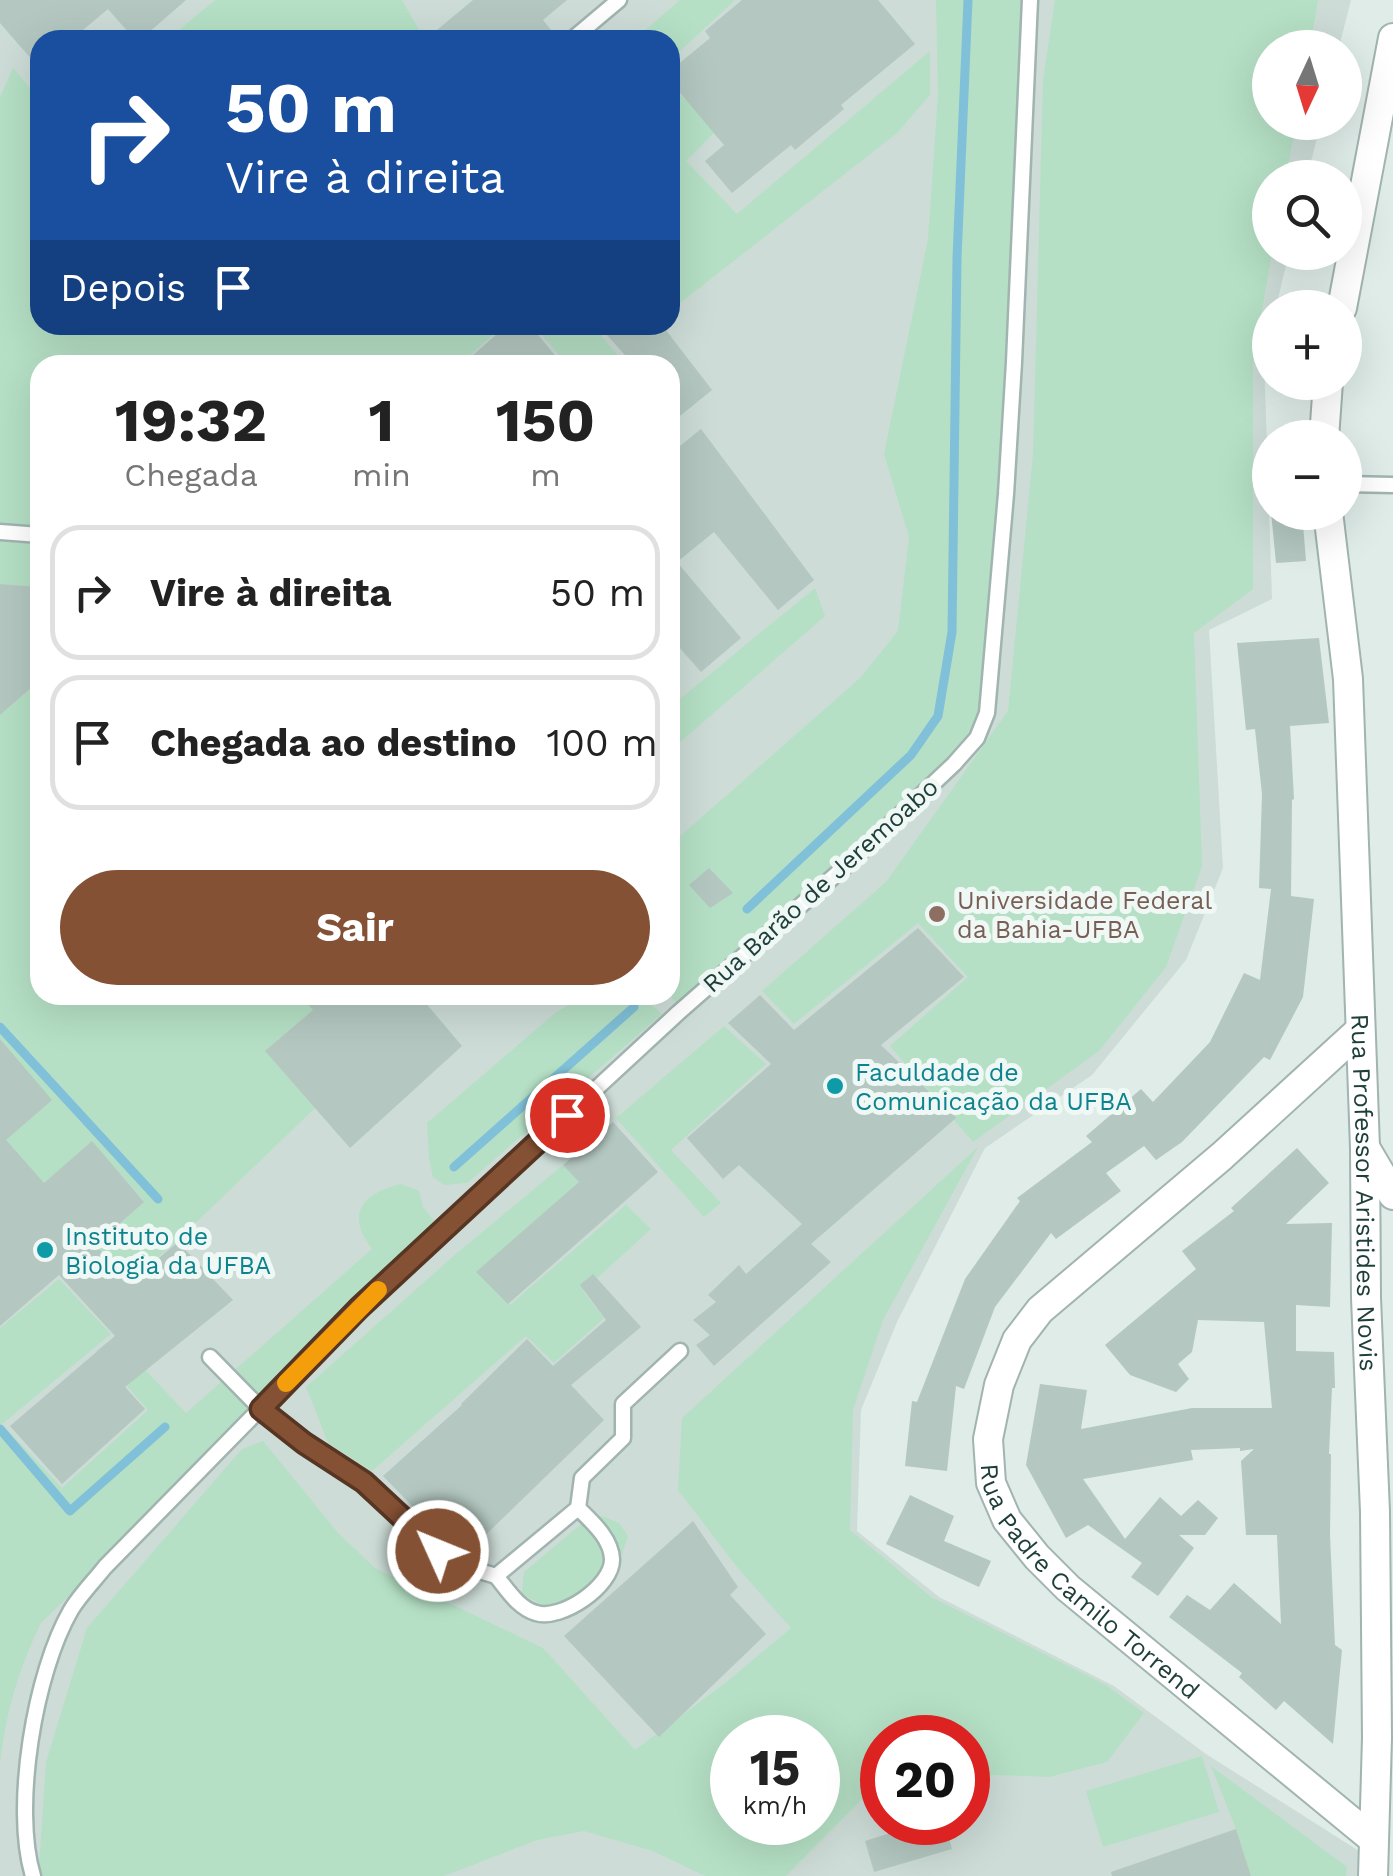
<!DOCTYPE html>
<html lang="pt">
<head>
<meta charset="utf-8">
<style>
	:root { --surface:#fff; --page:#f2f2f2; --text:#222; --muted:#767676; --line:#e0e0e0; --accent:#855134 }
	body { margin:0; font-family:"Work Sans",sans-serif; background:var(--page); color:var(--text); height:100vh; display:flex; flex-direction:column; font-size:38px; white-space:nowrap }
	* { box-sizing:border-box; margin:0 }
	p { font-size:32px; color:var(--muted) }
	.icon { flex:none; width:55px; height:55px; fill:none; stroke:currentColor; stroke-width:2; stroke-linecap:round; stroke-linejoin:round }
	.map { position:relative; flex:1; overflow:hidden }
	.sheet { position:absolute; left:30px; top:355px; width:650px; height:650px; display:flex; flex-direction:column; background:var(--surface); border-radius:30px; box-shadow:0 10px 40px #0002 }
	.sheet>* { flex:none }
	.hud { position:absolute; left:30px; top:30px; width:650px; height:305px; border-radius:30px; box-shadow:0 10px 40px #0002; background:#1a4fa0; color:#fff; overflow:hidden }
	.needle { width:65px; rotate:184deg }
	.tools { position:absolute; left:1252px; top:30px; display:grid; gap:20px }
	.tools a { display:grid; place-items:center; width:110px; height:110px; border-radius:50%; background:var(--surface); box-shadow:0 10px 40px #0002; font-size:50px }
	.speed { position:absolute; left:710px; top:1715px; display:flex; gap:20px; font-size:50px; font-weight:700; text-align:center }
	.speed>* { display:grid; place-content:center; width:130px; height:130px; border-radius:50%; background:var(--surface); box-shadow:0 10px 40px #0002; line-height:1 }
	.speed small { font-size:25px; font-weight:400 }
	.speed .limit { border:15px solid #d22; background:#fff; color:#111 }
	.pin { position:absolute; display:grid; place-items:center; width:85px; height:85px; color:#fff; margin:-42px; border:5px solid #fff; border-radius:50%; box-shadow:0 2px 10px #0007 }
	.me { position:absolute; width:110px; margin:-55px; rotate:314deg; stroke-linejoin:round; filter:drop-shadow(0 0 8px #0008) }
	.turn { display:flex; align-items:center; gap:35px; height:210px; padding:0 30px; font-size:45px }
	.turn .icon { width:130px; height:130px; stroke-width:2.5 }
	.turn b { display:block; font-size:70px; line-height:85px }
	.then { display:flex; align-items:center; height:95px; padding:0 30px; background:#0003; gap:20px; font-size:38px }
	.eta { display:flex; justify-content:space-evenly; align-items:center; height:170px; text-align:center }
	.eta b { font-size:60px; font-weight:700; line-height:70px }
	.action { display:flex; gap:20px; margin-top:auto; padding:20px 30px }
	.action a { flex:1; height:115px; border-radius:60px; background:var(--accent); color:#fff; font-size:40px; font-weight:700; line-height:115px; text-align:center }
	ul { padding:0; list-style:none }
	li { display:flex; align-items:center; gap:30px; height:135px; margin:0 20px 15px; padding:0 10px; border:5px solid var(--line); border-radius:30px }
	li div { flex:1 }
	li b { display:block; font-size:38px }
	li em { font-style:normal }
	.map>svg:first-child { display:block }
	.built { fill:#cddcd7; fill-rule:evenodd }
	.green { fill:#b5e0c5; fill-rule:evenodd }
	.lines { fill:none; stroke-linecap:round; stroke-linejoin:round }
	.stream { stroke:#80c0d8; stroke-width:9 }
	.building { fill:#b4c7c1 }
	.service-casing { stroke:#a1b4b0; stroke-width:19 }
	.minor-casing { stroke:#a1b4b0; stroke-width:32 }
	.service { stroke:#fff; stroke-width:14 }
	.minor { stroke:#fff; stroke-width:28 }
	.route-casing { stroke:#563522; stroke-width:25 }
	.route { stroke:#855134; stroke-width:18 }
	.slow { stroke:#f59e0b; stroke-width:18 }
	.education-dot { fill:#8d6e63; stroke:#eff8f5; stroke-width:4 }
	.culture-dot { fill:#0f9aa8; stroke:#eff8f5; stroke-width:4 }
	.labels { text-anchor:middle; stroke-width:10; stroke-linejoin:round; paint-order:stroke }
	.street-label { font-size:25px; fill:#1e3e39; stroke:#eff8f5 }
	.education-label { font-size:25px; fill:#785e54; stroke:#eff8f5; text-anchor:start }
	.culture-label { font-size:25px; fill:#0d838f; stroke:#eff8f5; text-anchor:start }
</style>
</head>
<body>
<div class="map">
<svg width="1393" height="1876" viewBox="0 0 1393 1876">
	<rect width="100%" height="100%" fill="#dfece8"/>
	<path class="built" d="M0,0H1351L1339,47L1270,48V122L1321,123L1307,177L1270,178V252L1289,253L1276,307L1270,308V330L1264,357L1272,599L1209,630L1223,868L1186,960L1092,1075L985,1148L897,1322L861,1410L857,1531L939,1597L1114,1686L1206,1754L1370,1858L1369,1876H0ZM40,40H670V325H40ZM40,365H670V995H40ZM732,1738H818V1822H732ZM882,1738H968V1822H882Z"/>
	<g class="green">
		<path d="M215,0H402L425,40H167Z"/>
		<path d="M680,0H735L679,52L670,63V40H634Z"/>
		<path d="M936,0H1030L987,713L954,764L677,1004L669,995L670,845L860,678L898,631L909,537L884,454L928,239L938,94Z"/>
		<path d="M1055,0H1318L1310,47L1270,48V122L1296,123L1286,177L1270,178V252L1272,253L1253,361V589L1194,633L1202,866L1166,967L1099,1051L973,1142L890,1046L968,977L918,923L794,1024L762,991L886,882L1008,711L1033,454L1043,80Z"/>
		<path d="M930,51V95L897,133L670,311V84L716,131L686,161L737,214Z"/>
		<path d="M13,68L31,89L40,83V325H504L459,365H40V587L0,584V97Z"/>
		<path d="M534,325H592L626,365H567Z"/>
		<path d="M815,588L825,616L670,751V707Z"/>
		<path d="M40,680V995H299L313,1010L265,1051L315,1108L178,1240L105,1303L71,1267L144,1201L92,1142L19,1204L0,1159V715Z"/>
		<path d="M640,995L662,1014L467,1183L444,1185L433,1177L429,1158L427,1123L555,1013L585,996Z"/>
		<path d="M724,1026L766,1064L671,1150L721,1203L704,1217L616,1118Z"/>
		<path d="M978,1147L883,1320L853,1410L850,1530L931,1597L1106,1685L1144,1713L1107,1762L1049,1777L994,1775L968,1778V1738H882V1791L862,1799L786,1876H705L653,1851L584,1831L537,1840L444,1876H43L39,1867L46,1762L87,1628L242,1449L263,1441L339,1534L375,1568L543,1648L635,1750L724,1684L791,1628L737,1567L678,1490L682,1418ZM732,1738H818V1822H732Z"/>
		<path d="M563,1165L579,1182L477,1272L510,1305L626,1205L651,1229L583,1291L604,1318L554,1363L526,1336L372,1471L328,1443L306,1387L457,1253Z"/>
		<path d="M401,1184L419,1191L423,1207L443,1232L41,1623C19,1667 5,1715 0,1764V1328L59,1279L111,1334L2,1424L62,1488L148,1410L96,1351L114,1337L186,1413L372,1249C368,1243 362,1235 360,1227C353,1200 380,1189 401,1184Z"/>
		<path d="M603,1516L619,1523L628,1536L619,1563L567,1608L539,1604L522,1593L524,1572L587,1519Z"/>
		<path d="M1202,1756L1219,1812L1103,1847L1086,1791Z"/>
		<path d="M1211,1766L1347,1867L1346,1876H1251L1236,1829Z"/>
	</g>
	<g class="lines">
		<g class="stream">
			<path d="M747,909L911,755L938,716L952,632L957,258L968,0"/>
			<path d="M0,1027L158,1199"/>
			<path d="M454,1167L634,1007"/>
			<path d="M0,1429L70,1511L165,1427"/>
		</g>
	</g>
	<g class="building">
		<path d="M0,0H186L140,40H135L108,9L71,40H40V69L0,23Z"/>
		<path d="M473,0H567L543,20L559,40H425Z"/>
		<path d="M742,0H878L915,44L841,105L844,109L795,150L791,145L732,193L705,161L724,145L670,81V71L710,38L705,31Z"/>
		<path d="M507,325H530L563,365H462Z"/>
		<path d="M598,325H662L712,390L670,424V365H634Z"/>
		<path d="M701,429L814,580L778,610L714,532L677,562L741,638L701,672L670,637V454Z"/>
		<path d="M1271,512H1302L1306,561L1276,563Z"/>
		<path d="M0,584L40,587V680L0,715Z"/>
		<path d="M1319,638L1329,723L1290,726L1294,799L1292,800L1291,896L1314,899L1303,997L1270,1060L1264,1057L1182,1142L1156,1160L1144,1146L1106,1173L1121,1191L1056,1239L1051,1233L995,1307L964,1389L956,1386L947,1471L905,1466L912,1401L917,1402L965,1279L1020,1201L1017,1198L1092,1142L1086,1136L1141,1089L1153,1102L1210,1042L1244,973L1260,980L1271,889L1259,888L1262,794L1255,729L1246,730L1237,643Z"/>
		<path d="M709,868L733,893L710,908L689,885Z"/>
		<path d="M918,928L964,977L881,1045L956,1118L811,1244L831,1262L714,1366L696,1345L710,1335L693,1320L716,1302L708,1295L739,1265L746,1274L802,1224L739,1165L723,1179L687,1138L771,1064L728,1023L760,995L794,1030Z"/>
		<path d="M299,995H419L462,1046L350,1148L265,1051L313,1010Z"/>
		<path d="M0,1039L52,1100L6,1140L44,1183L92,1141L144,1202L95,1245L130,1282L178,1242L233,1300L125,1387L145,1409L62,1484L10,1426L115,1336L59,1275L0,1326Z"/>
		<path d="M613,1122L658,1172L508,1304L476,1272L579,1182L563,1165Z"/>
		<path d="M1297,1148L1329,1183L1286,1224L1332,1223L1330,1307L1296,1305V1351L1334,1352L1335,1388H1332L1329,1454H1331L1330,1535L1335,1645L1342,1650L1333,1744L1284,1701L1276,1710L1239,1677L1242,1673L1169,1617L1187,1595L1210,1610L1234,1583L1281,1624L1277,1535H1246L1241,1461L1254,1449L1240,1451V1448L1191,1450L1193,1460L1083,1479L1125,1539L1160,1497L1181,1516L1198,1500L1218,1518L1205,1535H1179L1194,1548L1158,1596L1131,1577L1142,1563L1088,1525L1066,1538L1026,1465L1040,1384L1087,1390L1081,1429L1192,1408H1272L1264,1322L1198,1320L1192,1352L1178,1364L1189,1379L1176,1392L1130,1375L1105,1345L1196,1269L1182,1251L1234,1211L1231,1208Z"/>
		<path d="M593,1274L641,1327L571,1385L604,1420L465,1555L453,1548L383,1476L462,1405L461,1404L527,1339L553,1366L606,1320L580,1285Z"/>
		<path d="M910,1495L954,1516L944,1541L991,1561L979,1587L886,1544Z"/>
		<path d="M693,1521L738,1587L730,1595L766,1634L659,1737L564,1636Z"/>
		<path d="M898,1822H945L952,1849L874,1872L865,1841L900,1830Z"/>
		<path d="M1236,1829L1251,1876H1112L1111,1872Z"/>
	</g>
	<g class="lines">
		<g class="service-casing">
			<g id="service">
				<path d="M575,37L619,0"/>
				<path d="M1345,484L1393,485"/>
				<path d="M0,532L40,535"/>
				<path d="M210,1357L261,1409L304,1443L364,1482L438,1551L463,1566L496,1576L578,1508L582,1478L623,1438V1404L680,1351"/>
				<path d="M496,1576C507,1589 518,1608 536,1613C561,1621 613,1586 612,1559C611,1538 592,1522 578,1508"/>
				<path d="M33,1876C12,1807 35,1672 71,1610C80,1595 94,1581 105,1567L359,1308L678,1013L849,863L954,764L977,738L987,713L1006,494L1014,362L1030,0"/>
			</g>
		</g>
		<g class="minor-casing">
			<g id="minor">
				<path d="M1342,308L1393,38"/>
				<path d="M1324,438L1328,382"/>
				<path id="s1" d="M1328,512L1348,679L1365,1148L1366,1298L1375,1512L1377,1738L1373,1876"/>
				<path id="s2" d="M1360,1030L1222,1156L1040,1310L1017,1340L999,1385L988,1439L991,1483L1007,1520L1037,1557L1068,1588L1374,1840"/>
				<path d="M1366,1149L1393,1195"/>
			</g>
		</g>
		<use href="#service" class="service"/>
		<use href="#minor" class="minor"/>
	</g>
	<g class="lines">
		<g class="route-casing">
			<path id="route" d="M438,1551L364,1482L304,1443L261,1409L359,1308L567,1115"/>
		</g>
		<use href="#route" class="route"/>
		<path class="slow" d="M286,1383L378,1290"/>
	</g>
	<circle class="education-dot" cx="937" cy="914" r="10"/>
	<g class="culture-dot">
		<circle cx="835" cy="1086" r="10"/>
		<circle cx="45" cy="1250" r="10"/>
	</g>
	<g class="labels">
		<g class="street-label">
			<text transform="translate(820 885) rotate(-42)" y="9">Rua Barão de Jeremoabo</text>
			<text dy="9" stroke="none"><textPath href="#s1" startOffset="682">Rua Professor Aristides Novis</textPath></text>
			<text dy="9" stroke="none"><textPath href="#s2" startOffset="750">Rua Padre Camilo Torrend</textPath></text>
		</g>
		<g class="education-label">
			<text x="957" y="909">Universidade Federal<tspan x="957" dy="29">da Bahia-UFBA</tspan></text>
		</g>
		<g class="culture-label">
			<text x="855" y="1081">Faculdade de<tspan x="855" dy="29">Comunicação da UFBA</tspan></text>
			<text x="65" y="1245">Instituto de<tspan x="65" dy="29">Biologia da UFBA</tspan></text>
		</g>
	</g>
</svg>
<div class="tools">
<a><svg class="needle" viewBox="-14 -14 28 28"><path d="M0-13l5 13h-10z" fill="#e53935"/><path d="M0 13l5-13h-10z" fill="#767676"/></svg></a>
<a><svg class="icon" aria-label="search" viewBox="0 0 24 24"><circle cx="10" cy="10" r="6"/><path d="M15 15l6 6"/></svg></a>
<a>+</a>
<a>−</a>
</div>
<div class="speed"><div>15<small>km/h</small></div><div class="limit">20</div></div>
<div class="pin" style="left:567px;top:1115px;background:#d93025"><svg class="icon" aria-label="arrive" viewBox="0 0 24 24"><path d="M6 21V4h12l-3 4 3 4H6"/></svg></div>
<svg class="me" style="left:438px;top:1551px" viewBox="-20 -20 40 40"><circle r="17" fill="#855134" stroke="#fff" stroke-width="3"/><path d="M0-11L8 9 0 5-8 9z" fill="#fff"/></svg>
<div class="hud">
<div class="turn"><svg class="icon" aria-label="right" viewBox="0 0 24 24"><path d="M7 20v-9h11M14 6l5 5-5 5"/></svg><div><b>50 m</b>Vire à direita</div></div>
<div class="then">Depois<svg class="icon" aria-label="arrive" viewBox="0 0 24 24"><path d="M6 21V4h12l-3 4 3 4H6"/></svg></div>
</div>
<section class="sheet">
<div class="eta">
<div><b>19:32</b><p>Chegada</p></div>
<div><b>1</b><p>min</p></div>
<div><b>150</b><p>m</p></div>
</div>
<ul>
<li><svg class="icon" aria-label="right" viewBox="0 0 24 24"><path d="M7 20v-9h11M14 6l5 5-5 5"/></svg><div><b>Vire à direita</b></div><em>50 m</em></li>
<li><svg class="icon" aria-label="arrive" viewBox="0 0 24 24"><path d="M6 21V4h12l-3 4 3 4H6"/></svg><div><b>Chegada ao destino</b></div><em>100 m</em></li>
</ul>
<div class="action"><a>Sair</a></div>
</section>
</div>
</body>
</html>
